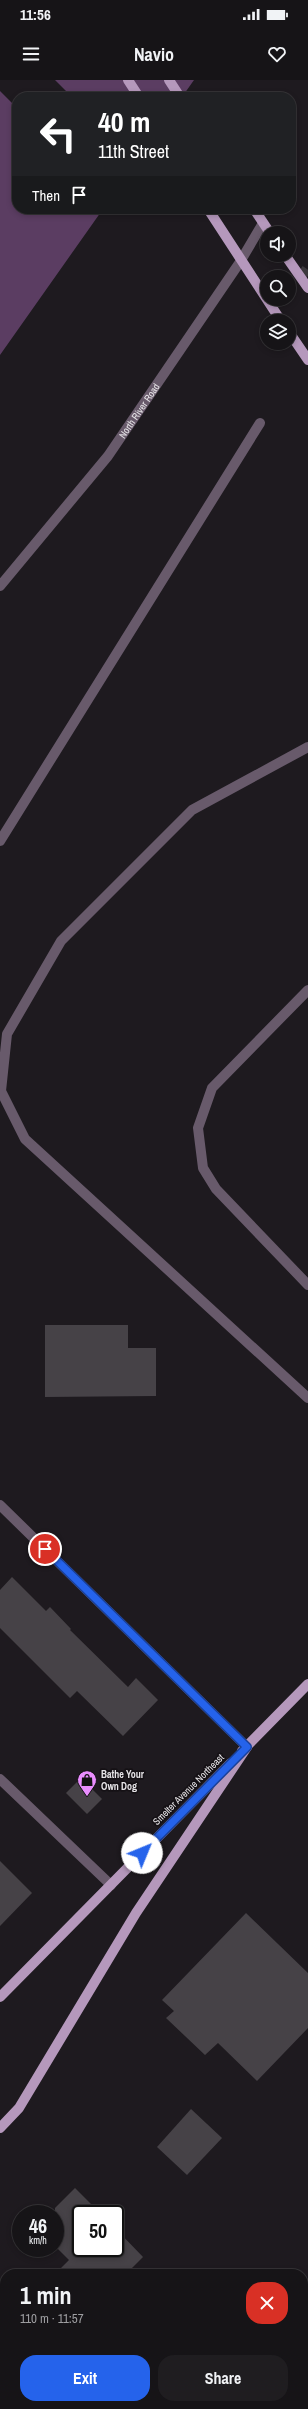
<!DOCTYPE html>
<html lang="en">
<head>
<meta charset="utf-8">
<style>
	:root { --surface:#161417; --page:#1f1d20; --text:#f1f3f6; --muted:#9e9ea1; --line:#353336; --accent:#2563eb }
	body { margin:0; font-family:"Archivo Narrow",sans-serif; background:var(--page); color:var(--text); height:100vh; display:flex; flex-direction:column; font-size:15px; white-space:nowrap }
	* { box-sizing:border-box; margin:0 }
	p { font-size:13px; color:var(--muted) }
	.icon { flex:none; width:22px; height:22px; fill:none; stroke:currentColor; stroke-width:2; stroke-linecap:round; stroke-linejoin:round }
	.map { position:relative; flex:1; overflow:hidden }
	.sheet { position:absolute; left:0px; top:2189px; width:308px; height:140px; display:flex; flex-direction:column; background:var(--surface); border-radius:16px 16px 0 0; box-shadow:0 2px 6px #0003,0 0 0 1px var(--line) }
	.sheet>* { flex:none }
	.banner { position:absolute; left:12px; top:12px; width:284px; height:122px; border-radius:16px; box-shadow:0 2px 6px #0003,0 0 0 1px var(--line); background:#202124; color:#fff; overflow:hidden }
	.tools { position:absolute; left:260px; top:146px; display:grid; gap:8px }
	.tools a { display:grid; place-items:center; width:36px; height:36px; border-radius:50%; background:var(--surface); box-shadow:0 2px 6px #0003,0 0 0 1px var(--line); font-size:20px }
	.speed { position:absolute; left:12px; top:2125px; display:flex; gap:8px; font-size:20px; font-weight:700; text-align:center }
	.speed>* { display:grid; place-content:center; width:52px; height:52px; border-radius:50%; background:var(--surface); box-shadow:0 2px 6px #0003,0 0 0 1px var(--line); line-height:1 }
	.speed small { font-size:10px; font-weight:400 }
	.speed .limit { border:2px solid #111; border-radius:6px; background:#fff; color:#111 }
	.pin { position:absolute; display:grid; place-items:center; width:34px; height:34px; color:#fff; margin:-17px; border:2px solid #fff; border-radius:50%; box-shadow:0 1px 4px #0007 }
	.me { position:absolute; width:44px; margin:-22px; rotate:45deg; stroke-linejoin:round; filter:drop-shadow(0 0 3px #0008) }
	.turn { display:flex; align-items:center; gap:14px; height:84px; padding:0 20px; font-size:18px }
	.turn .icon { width:52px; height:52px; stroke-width:2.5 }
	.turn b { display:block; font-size:28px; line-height:34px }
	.then { display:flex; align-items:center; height:38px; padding:0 20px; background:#0003; gap:8px; font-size:15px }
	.round { display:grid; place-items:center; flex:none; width:42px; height:42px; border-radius:16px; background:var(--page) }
	.summary { display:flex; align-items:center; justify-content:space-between; height:68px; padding:0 20px }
	h1 { font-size:24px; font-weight:800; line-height:30px }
	.button { display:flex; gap:8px; margin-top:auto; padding:8px 20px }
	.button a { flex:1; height:46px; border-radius:16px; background:var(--accent); color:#fff; font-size:16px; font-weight:800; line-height:46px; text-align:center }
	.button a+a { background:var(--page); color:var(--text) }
	.status { display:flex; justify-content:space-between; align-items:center; height:28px; padding:0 20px; background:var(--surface); direction:ltr }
	.status svg { height:11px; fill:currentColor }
	header { display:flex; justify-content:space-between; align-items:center; height:52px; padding:0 20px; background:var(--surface); font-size:18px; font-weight:800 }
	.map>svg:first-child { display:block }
	.water { fill:#5b3d62 }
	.pier { fill:#1e1a1f }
	.building { fill:#464247 }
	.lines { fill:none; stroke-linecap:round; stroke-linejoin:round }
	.minor-tunnel { stroke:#3c383d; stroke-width:10; stroke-dasharray:10 5; stroke-linecap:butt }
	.minor { stroke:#685a6b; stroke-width:10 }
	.major { stroke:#b598bc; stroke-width:10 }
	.route-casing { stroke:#184099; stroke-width:10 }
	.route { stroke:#2563eb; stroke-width:7 }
	.labels { text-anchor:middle; stroke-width:3.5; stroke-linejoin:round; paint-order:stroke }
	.street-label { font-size:10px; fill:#e7e5e8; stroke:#151115 }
	.poi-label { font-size:10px; font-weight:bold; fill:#e7e5e8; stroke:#151115; text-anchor:start }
</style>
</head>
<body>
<div class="status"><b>11:56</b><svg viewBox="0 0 49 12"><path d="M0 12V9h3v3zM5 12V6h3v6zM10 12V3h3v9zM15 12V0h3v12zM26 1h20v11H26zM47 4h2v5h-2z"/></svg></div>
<header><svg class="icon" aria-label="menu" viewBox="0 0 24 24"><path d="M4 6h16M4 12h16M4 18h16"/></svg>Navio<svg class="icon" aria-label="heart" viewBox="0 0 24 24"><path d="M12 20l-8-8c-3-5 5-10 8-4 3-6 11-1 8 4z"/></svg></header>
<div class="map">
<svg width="308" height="2329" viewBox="0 0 308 2329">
	<rect width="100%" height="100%" fill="#1e1a1f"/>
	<path class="water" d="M0,0H194L182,17H17V129H103L0,275Z"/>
	<path class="pier" d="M0,0H55L72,17H17V28L0,11Z"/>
	<g class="building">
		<path d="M45,1245H128V1268H156V1316L45,1317Z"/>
		<path d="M12,1497L46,1531L50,1527L71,1549L70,1550L128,1607L136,1598L158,1620L123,1656L77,1611L70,1618L0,1548V1510Z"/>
		<path d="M81,1698L102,1719L87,1734L66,1713Z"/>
		<path d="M0,1781L32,1813L0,1846Z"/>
		<path d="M246,1833L308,1893V1948L257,2001L218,1963L205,1975L166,1938L174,1931L162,1920Z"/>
		<path d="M191,2029L222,2058L187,2095L157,2067Z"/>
		<path d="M75,2108L101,2134H81V2168H115V2148L143,2177L126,2194H55L69,2180L55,2166V2128Z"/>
	</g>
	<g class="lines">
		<path class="minor-tunnel" d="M301,197L308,187"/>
		<g class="minor">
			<path id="s1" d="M0,506L108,376L240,182L263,143"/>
			<path d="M308,667L192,730L61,861L7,954L1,1011L25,1059L308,1318"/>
			<path d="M0,761L260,343"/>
			<path d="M308,910L212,1008L198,1048L203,1088L216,1109L308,1205"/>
			<path d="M0,1425L247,1667"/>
			<path d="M0,1699L111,1805"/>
		</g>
		<g class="major">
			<path d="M128,0L139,17"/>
			<path d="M169,0L180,17"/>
			<path d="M208,129L281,241"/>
			<path d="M254,129L270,153"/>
			<path d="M285,175L308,208"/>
			<path d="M289,252L308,280"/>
			<path d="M242,1671L308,1604"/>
			<path d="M0,1917L231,1683"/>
			<path d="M0,2048L19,2028L136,1833L247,1667"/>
		</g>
	</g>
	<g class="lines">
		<g class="route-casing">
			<path id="route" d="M45,1469L247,1667L142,1773"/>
		</g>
		<use href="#route" class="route"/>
	</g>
	<defs>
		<g id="shop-pin" transform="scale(1)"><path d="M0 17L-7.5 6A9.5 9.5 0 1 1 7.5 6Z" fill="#e98dfe" stroke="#151115"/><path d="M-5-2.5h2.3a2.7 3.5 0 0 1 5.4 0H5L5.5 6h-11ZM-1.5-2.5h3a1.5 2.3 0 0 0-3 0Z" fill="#111"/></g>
	</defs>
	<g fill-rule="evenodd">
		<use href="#shop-pin" x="87" y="1700"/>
	</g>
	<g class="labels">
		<g class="street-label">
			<text dy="4" stroke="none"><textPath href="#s1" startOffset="224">North River Road</textPath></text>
			<text transform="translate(188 1709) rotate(-45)" y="4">Smelter Avenue Northeast</text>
		</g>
		<g class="poi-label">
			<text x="101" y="1698">Bathe Your<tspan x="101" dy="12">Own Dog</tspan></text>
		</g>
	</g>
</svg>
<div class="tools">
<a><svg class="icon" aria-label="sound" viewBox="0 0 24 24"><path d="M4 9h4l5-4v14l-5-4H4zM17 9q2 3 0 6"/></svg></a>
<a><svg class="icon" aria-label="search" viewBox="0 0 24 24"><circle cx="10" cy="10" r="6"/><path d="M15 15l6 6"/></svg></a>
<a><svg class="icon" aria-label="layers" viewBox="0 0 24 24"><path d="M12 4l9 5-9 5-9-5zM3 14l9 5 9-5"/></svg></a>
</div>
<div class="speed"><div>46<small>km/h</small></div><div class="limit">50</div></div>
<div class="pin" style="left:45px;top:1469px;background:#d93025"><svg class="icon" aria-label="arrive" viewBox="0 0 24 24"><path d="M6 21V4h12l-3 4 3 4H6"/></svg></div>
<svg class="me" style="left:142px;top:1773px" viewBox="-20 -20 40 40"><circle r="19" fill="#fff"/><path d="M0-13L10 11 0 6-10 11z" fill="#2563eb"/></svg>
<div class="banner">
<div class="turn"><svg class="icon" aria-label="left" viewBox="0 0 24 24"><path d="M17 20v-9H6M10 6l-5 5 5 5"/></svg><div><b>40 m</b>11th Street</div></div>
<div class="then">Then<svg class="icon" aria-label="arrive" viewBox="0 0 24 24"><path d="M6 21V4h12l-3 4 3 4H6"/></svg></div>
</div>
<section class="sheet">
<div class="summary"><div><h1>1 min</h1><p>110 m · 11:57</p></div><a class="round" style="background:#d93025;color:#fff"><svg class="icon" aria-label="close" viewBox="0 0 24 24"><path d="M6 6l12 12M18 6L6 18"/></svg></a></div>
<div class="button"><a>Exit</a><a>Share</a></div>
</section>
</div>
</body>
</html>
